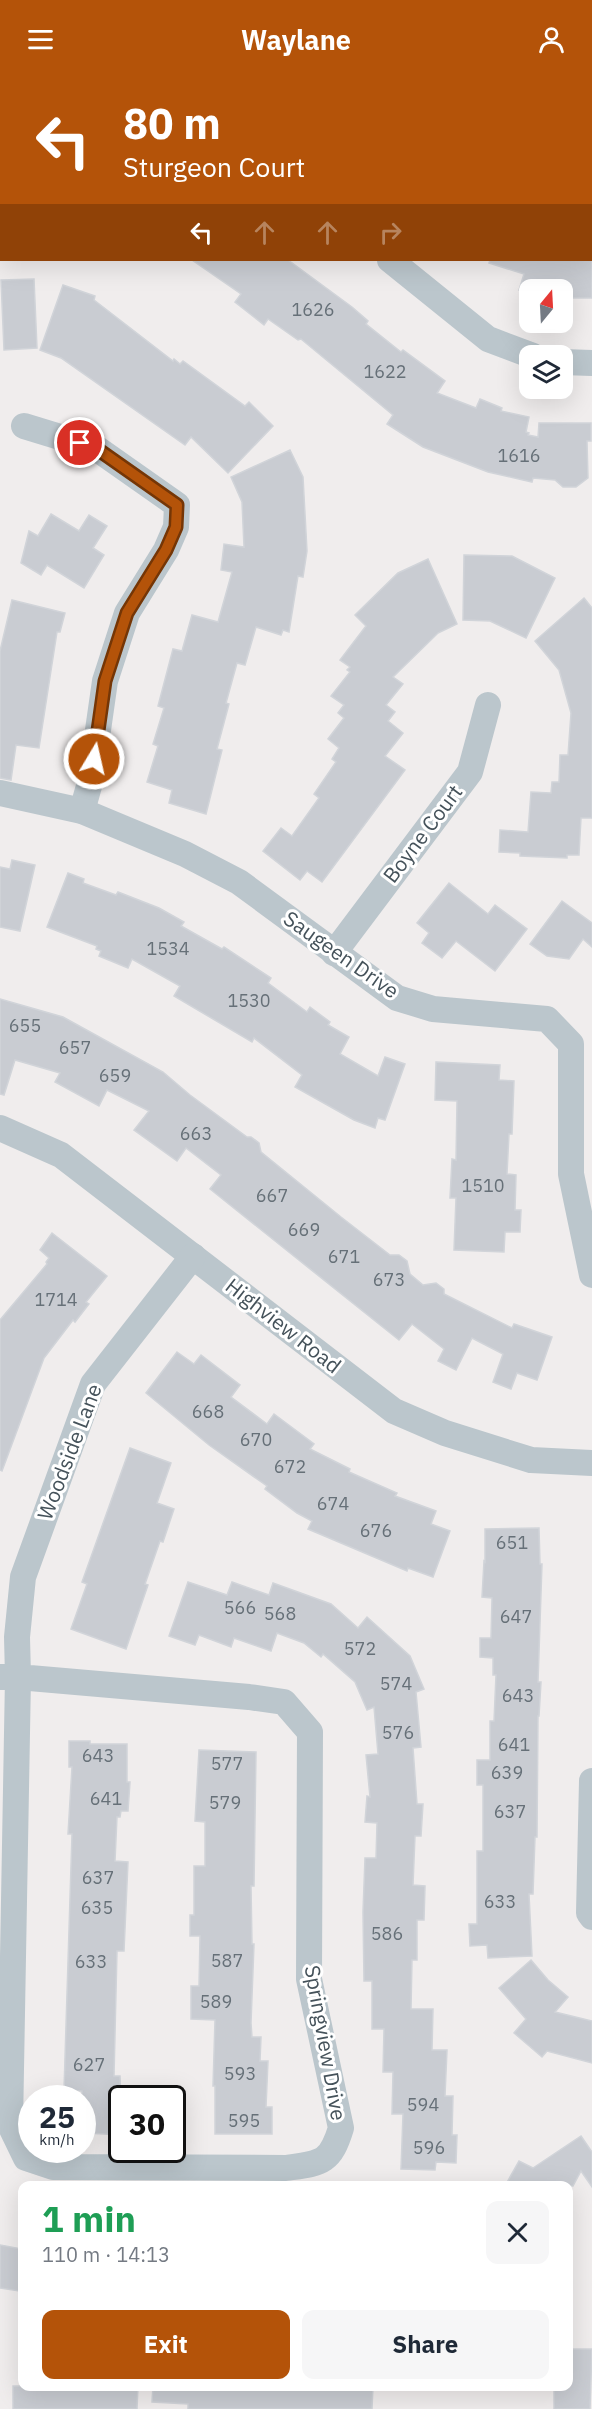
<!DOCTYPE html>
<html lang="en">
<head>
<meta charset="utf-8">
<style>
	:root { --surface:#fff; --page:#f6f6f7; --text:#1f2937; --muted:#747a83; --accent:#b45309 }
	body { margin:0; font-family:"IBM Plex Sans",sans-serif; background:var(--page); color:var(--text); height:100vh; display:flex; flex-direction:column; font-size:22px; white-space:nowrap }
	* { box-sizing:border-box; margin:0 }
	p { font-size:20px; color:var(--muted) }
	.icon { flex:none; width:33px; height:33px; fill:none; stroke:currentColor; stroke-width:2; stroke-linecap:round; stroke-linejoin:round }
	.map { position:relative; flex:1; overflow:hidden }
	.drawer { position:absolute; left:18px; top:2103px; width:555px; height:210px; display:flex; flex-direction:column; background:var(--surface); border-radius:12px; box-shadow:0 6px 24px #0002 }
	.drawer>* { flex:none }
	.banner { position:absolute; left:0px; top:0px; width:592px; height:183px; box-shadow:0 6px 24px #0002; background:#b45309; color:#fff; overflow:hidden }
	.needle { width:39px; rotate:18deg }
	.buttons { position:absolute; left:519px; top:201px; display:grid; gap:12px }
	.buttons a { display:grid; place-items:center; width:54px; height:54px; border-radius:12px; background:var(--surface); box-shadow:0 6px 24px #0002; font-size:30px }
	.speed { position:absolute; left:18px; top:2007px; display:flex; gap:12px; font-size:30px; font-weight:700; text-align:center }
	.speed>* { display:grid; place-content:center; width:78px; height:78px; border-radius:50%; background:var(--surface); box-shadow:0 6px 24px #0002; line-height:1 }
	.speed small { font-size:15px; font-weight:400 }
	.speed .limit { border:3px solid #111; border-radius:9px; background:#fff; color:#111 }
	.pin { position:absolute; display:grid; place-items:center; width:51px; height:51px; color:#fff; margin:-26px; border:3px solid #fff; border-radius:50%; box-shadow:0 2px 6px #0007 }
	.me { position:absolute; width:66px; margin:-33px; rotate:9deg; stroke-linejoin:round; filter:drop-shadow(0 0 4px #0008) }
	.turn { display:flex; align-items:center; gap:21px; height:126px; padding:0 24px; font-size:27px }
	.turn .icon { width:78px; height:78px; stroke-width:2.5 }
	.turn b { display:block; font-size:42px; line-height:51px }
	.lanes { display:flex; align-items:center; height:57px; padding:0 24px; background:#0003; justify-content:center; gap:30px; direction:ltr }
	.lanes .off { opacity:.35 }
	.round { display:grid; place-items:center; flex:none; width:63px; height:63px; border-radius:12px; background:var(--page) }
	.headline { display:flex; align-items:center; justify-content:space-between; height:102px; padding:0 24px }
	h1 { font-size:36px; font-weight:700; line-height:45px; color:#1e9e55 }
	.cta { display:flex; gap:12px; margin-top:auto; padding:12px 24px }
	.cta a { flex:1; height:69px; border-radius:12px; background:var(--accent); color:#fff; font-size:24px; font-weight:700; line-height:69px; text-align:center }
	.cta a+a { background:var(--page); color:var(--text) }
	header { display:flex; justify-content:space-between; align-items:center; height:78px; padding:0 24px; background:var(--accent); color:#fff; font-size:27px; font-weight:700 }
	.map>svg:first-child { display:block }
	.building { fill:#c9ccd2; stroke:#d1d4d9; stroke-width:1.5 }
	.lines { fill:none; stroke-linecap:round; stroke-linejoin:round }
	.street { stroke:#bbc6cc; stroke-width:26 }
	.route-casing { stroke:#753606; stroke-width:15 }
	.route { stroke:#b45309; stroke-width:10 }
	.labels { text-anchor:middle; stroke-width:6; stroke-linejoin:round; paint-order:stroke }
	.number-label { font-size:18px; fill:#667078 }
	.street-label { font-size:21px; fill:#45525a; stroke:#fff }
</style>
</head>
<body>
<header><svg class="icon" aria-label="menu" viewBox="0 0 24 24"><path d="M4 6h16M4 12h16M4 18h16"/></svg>Waylane<svg class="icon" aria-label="person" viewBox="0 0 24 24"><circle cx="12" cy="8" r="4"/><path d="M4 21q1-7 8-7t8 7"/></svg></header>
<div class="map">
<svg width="592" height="2331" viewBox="0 0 592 2331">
	<rect width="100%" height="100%" fill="#f0eded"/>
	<g class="building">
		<path d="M192,182H288L352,229L368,243L366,246L401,274L403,272L445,303L437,315L476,330L480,321L502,330L501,333L529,339L526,354L529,355L528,357L538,359L539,345H591V363H587L588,400L576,409H563L555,402L533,400L532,404L488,394L423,369L387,346L393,337L301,261L298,262L268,241L264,247L235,224L241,216Z"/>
		<path d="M490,182H592V220H562V212H530V216L519,212L524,196L489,185Z"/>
		<path d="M34,201L37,270L4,272L1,202Z"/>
		<path d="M63,207L95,218L94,222L173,283L174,281L180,286L183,283L245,328L249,324L273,348L228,395L191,359L185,367L61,280L40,272Z"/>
		<path d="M290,372L303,399L307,473L303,499L298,498L289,554L283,552L281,557L256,549L245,587L237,585L226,625L229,626L217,671L222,672L206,736L169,725L172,712L147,704L158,668L153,666L164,630L158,628L173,571L182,573L192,537L218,544L232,494L221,492L224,466L244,469L242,424L231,399Z"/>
		<path d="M51,436L79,453L89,437L107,448L93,470L104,477L84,510L47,487L41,497L21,485L29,453L38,458Z"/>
		<path d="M464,477L512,478L555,500L526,560L490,543L463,542Z"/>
		<path d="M428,481L457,546L438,555L393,599L403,606L386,627L395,634L388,643L403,655L385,678L405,692L322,804L307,793L300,802L263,773L281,750L292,758L319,720L314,716L336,684L332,681L339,670L328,661L344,640L338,635L344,627L331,618L350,594L347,592L350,589L340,582L366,548L355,537L398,495Z"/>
		<path d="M584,520L592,530V740H581L579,777H567V780L520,778V775L499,774L500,752L528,754L531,714L551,715L552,704H559L560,677H568L571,635L559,592L535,563Z"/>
		<path d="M12,522L65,535L60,554H57L39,670L16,667L11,702L0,700V573Z"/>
		<path d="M12,782L35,787L20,853L0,849V789L10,791Z"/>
		<path d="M68,795L84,801L83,805L116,817L118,814L159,830L184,844L181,848L222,871L224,869L271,900L268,905L307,934L310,929L330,944L328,947L349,959L340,976L378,998L385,979L405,986L385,1042L378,1040L375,1050L354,1042L295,1009L302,997L254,960L252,964L174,918L180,908L132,881L128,890L99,878L101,873L96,871L97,868L47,849Z"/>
		<path d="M449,805L488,836L495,827L527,851L495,893L456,863L442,880L422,865L429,855L417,845Z"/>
		<path d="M562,823L592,845V869L583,861L569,881L547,878L530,866Z"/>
		<path d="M0,921L63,939L163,994L190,1017L247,1059H251L259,1065L261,1074L341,1139L390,1177H399L407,1183L410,1196L423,1207L436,1205L444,1211V1216L512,1250L514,1246L552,1259L537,1302L517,1295L511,1311L493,1304L503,1276L472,1260L456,1292L438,1283L444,1271L412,1246L399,1262L210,1111L221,1097L186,1070L177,1083L134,1052L149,1033L107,1012L99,1028L55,1004L60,995L15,982L4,1017L0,1016Z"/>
		<path d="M436,984L500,987L499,1002L514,1003L512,1056H509L507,1096L516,1097L515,1132H521L520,1154H505L504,1174L454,1172L456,1120H450L452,1081L456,1082L457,1023L435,1022Z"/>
		<path d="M52,1155L107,1198L86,1224L89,1226L75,1244L73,1242L44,1280L2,1393L0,1392V1242L47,1186L46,1184L49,1180L40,1172Z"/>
		<path d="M177,1274L194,1286L201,1277L240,1307L231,1319L267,1346L274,1336L314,1366L310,1371L350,1391L349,1394L397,1415L395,1418L436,1433L431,1446L450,1453L433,1499L408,1490L407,1493L308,1451L312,1443L297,1435L265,1411L267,1408L209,1367L146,1315Z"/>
		<path d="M130,1370L171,1385L157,1425L174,1431L163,1464L160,1463L145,1506L148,1507L126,1571L71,1551L87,1506L82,1504Z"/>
		<path d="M539,1450L540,1486H542L538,1604H541L539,1638H538L537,1759H535L533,1816H529L532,1878L488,1880L487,1867L470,1868L469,1846H477V1773H483V1707H477V1682H490V1643H494L496,1597H493V1580L480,1579V1560H491L492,1520L482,1519L484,1483L485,1484V1451Z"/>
		<path d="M188,1504L227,1517L232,1504L269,1517L273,1505L331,1526L358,1550L367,1539L410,1578L424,1611L416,1614L421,1669L413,1670L417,1726H423L421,1758H415L413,1807L425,1808L424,1842H417V1882H412L411,1931H433L432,1972H447L445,2018H453L452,2057H457L456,2085L436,2084L435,2092L401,2091L403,2036H392L393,1994H383L384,1951H372V1903H364L363,1834L365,1780H376L377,1745L365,1744L367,1718L370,1719L366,1677L378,1676L374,1629L367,1632L355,1604L323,1576L321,1579L304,1565L277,1555L271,1573L234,1560L231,1569L199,1557L195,1567L169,1558Z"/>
		<path d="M69,1663H90V1666H127V1704H130L128,1733H121L120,1739H117L115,1783L128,1784L124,1873H117L114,1998H120L122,2057L86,2055V2044H82V2013L64,2012L72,1756H68L72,1689H69Z"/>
		<path d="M199,1672L256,1674L254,1808H251L252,1866H254L251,1945L252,1959H261L260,1983H268L266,2029H272V2056H215V2008H213L215,1942L191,1941V1908H199L200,1858H190V1837H194V1788H205V1744L195,1743Z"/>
		<path d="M531,1882L548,1902L568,1919L555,1934L592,1943V1985L547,1973L542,1979L514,1955L526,1941L499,1910Z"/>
		<path d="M581,2058L592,2074V2109L581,2093L573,2108H505L519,2083L533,2090Z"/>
		<path d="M0,2167L22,2171L19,2213L0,2210Z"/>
		<path d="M568,2271H592L590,2331H554V2308H568Z"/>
		<path d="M13,2308H138L137,2331H13Z"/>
		<path d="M153,2308H373L372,2331H188V2326L152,2324Z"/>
	</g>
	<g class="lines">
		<g class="street">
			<path d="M8,0L18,2"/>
			<path d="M390,182L488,261L533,278"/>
			<path d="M562,284L592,285"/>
			<path d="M24,348L96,370L177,427L176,449L166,472L127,535L105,603L91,701L82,733"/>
			<path d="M0,715L82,733L185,776L239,804L397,920L433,931L547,941L571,966V1096L592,1197"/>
			<path d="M334,875L470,694L488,627"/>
			<path d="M0,1050L61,1077L394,1333L445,1355L531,1382L592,1385"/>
			<path d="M0,1599H18L249,1619L284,1624L310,1654L309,1901L341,2050C330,2086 321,2085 286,2090L53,2089L26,2080L10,2047L18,1599L17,1559L23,1499L93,1306L193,1178"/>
			<path d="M592,1703L589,1835L592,1839"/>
		</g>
	</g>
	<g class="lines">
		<g class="route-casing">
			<path id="route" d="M80,365L96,370L177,427L176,449L166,472L127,535L105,603L94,681"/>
		</g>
		<use href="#route" class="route"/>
	</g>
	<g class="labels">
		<g class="number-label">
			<text x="313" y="238">1626</text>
			<text x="385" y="300">1622</text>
			<text x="519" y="384">1616</text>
			<text x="168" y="877">1534</text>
			<text x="249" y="929">1530</text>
			<text x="25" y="954">655</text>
			<text x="75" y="976">657</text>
			<text x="115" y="1004">659</text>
			<text x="196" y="1062">663</text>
			<text x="483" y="1114">1510</text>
			<text x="272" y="1124">667</text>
			<text x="304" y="1158">669</text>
			<text x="344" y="1185">671</text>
			<text x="389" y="1208">673</text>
			<text x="56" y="1228">1714</text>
			<text x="208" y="1340">668</text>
			<text x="256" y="1368">670</text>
			<text x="290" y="1395">672</text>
			<text x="333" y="1432">674</text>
			<text x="376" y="1459">676</text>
			<text x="512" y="1471">651</text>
			<text x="240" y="1536">566</text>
			<text x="280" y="1542">568</text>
			<text x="516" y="1545">647</text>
			<text x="360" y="1577">572</text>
			<text x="396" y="1612">574</text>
			<text x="518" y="1624">643</text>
			<text x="398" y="1661">576</text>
			<text x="514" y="1673">641</text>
			<text x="98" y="1684">643</text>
			<text x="227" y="1692">577</text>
			<text x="507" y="1701">639</text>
			<text x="106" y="1727">641</text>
			<text x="225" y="1731">579</text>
			<text x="510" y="1740">637</text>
			<text x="98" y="1806">637</text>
			<text x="500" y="1830">633</text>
			<text x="97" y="1836">635</text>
			<text x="387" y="1862">586</text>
			<text x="227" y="1889">587</text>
			<text x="91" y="1890">633</text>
			<text x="216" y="1930">589</text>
			<text x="89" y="1993">627</text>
			<text x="240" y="2002">593</text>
			<text x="423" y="2033">594</text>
			<text x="244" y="2049">595</text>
			<text x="429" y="2076">596</text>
		</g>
		<g class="street-label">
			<text transform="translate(423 756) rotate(-53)" y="7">Boyne Court</text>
			<text transform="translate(341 877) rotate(35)" y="7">Saugeen Drive</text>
			<text transform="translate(283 1248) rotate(38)" y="7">Highview Road</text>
			<text transform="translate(70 1374) rotate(-69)" y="7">Woodside Lane</text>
			<text transform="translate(325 1965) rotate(80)" y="7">Springview Drive</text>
		</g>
	</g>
</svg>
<div class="buttons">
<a><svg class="needle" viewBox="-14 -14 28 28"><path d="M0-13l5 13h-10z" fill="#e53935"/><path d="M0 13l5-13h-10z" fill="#747a83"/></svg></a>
<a><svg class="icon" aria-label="layers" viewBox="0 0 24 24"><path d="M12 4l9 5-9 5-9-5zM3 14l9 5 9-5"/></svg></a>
</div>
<div class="speed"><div>25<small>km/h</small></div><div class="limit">30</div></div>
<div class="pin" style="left:80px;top:365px;background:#d93025"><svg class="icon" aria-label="arrive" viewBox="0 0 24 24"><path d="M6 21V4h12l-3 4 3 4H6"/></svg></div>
<svg class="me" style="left:94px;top:681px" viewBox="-20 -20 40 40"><circle r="17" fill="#b45309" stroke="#fff" stroke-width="3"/><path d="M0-11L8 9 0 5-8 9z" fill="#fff"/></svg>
<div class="banner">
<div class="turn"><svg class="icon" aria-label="left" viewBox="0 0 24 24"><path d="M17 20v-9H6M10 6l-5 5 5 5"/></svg><div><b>80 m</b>Sturgeon Court</div></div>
<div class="lanes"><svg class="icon" aria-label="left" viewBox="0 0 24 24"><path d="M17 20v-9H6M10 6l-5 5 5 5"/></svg><svg class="icon off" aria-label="ahead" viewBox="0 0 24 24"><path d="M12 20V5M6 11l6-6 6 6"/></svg><svg class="icon off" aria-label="ahead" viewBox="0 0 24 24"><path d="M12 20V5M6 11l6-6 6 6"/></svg><svg class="icon off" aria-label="right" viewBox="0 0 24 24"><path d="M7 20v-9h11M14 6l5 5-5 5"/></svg></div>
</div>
<section class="drawer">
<div class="headline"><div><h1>1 min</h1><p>110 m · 14:13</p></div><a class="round"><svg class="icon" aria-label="close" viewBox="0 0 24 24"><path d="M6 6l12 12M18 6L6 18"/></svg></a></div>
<div class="cta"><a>Exit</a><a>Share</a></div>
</section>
</div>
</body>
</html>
